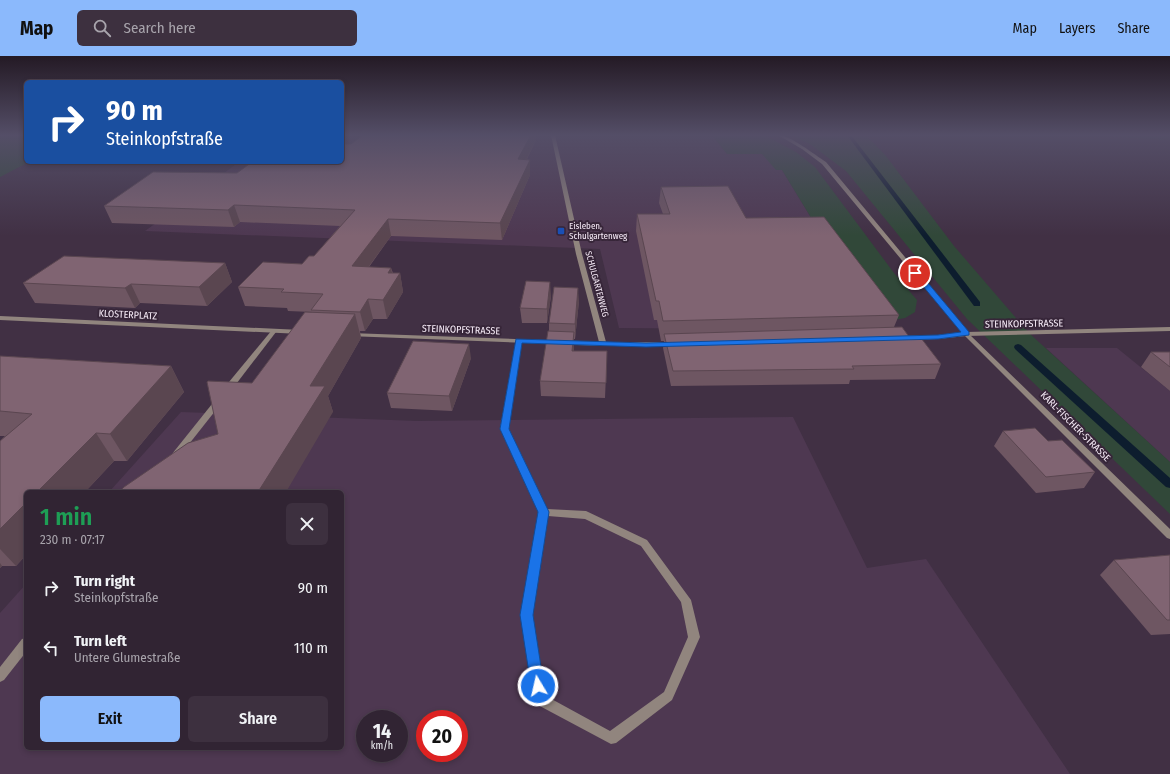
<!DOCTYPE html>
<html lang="en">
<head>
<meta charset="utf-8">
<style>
	:root { --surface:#312433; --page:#3d303f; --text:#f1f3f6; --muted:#a8a4ac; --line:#4c414e; --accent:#8bb9fc }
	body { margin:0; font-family:"Fira Sans Condensed",sans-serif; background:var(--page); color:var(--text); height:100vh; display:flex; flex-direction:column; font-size:15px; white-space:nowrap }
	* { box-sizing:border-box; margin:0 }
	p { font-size:13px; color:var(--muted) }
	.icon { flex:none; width:22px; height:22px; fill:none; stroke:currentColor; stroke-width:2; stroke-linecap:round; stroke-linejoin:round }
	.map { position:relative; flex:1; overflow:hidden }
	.panel { position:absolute; left:24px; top:434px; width:320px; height:260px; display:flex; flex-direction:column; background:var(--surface); border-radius:6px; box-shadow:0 2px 6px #0003,0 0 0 1px var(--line) }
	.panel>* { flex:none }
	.hud { position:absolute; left:24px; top:24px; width:320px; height:84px; border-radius:6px; box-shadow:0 2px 6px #0003,0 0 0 1px var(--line); background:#1a4fa0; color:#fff; overflow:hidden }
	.speed { position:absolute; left:356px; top:654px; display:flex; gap:8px; font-size:20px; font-weight:700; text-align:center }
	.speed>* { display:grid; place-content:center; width:52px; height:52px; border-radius:50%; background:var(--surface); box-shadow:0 2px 6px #0003,0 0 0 1px var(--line); line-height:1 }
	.speed small { font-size:10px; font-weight:400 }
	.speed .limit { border:6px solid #d22; background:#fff; color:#111 }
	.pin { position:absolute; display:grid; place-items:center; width:34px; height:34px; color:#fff; margin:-17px; border:2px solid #fff; border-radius:50%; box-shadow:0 1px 4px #0007 }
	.me { position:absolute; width:44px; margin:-22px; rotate:351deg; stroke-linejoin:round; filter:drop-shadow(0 0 3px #0008) }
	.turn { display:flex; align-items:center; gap:14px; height:84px; padding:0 16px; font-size:18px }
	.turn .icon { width:52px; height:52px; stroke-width:2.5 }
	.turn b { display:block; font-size:28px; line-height:34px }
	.round { display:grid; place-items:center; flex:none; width:42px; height:42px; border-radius:6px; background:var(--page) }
	.headline { display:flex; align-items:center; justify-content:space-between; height:68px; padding:0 16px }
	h1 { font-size:24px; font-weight:600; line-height:30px; color:#1e9e55 }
	.action { display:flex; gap:8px; margin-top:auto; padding:8px 16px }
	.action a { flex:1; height:46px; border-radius:6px; background:var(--accent); color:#111; font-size:16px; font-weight:600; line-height:46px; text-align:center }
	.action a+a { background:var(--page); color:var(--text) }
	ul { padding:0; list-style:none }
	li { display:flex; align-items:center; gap:12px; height:60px; padding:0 16px }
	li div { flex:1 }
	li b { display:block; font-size:15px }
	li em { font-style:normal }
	header { display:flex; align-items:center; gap:24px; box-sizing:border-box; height:56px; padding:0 20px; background:var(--accent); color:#111 }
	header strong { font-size:19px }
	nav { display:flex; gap:22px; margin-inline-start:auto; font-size:14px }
	.search { width:280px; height:36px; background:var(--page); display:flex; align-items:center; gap:10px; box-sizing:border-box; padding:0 14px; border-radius:6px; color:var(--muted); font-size:15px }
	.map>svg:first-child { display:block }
	.built { fill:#4e3851; fill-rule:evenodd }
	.green { fill:#314839 }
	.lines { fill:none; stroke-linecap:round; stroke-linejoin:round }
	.stream { fill:#0d1d2e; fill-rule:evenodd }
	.service { fill:#91857e; fill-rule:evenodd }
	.minor { fill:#91857e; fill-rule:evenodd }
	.tertiary { fill:#91857e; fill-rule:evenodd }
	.wall { fill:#6e5662 }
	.shaded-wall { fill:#5a4650 }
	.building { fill:#806472; stroke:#5a4650 }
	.route { fill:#1a73e8; stroke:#114b97 }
	.transit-dot { fill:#1a4fb4; stroke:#372639; stroke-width:1.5 }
	.labels { text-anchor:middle; stroke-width:4; stroke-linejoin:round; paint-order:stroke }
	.far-poi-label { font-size:9px; fill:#f6ebf7; stroke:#372639; text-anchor:start }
	.far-street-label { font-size:9px; fill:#f6ebf7; stroke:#372639 }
	.street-label { font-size:10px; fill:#f6ebf7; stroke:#372639 }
</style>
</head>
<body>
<header>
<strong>Map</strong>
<div class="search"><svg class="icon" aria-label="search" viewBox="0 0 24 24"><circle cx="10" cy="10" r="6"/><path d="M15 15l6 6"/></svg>Search here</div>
<nav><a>Map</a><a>Layers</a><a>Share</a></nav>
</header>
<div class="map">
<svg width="1170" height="718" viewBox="0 0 1170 718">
	<rect width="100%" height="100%" fill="#413044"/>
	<g class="built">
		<path d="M342,79H712L727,98H762L782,114L821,178L767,273L619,272L600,193L145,175L239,106H342Z"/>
		<path d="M1046,292H1117L1170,335V406Z"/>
		<path d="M181,356L417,365L793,361L867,512L926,503L1070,718H0V557L26,528V692H342V436H109ZM365,663H399V697H365ZM425,663H459V697H425Z"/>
	</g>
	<g class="green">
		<path d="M0,79H26V106H29L0,121Z"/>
		<path d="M712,79H764L796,96L815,111L894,217L917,244L915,256L905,262L883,266L821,178L782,114H776L762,98H727Z"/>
		<path d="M790,79H866L886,100L954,190L1029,277L1170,406V458L967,263L846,115L810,88Z"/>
		<path d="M1091,79H1170V82L1162,84Z"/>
	</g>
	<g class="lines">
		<g class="stream">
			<path d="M847,79H851L980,246V250H974Z"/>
			<path d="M1018,288L1021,289L1170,422V432L1166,431L1015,293L1014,291L1015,289Z"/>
		</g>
		<g class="service">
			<path d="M274,273L276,274V276L230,336H224L223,334L224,332L272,274Z"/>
			<path d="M519,283L522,285L508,373L547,453L586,455L647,484L691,544L700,581L672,644L616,687L611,688L536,648L534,644L522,559L539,456L500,373L516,285ZM548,460L585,463L641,490L681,546L688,581L664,636L610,675L546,640L532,559Z"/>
			<path d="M216,343H222L223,345L178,402H172L171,400L172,398Z"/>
			<path d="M26,582V596L4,624L0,626V611L22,583Z"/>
		</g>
		<g class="minor">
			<path d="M551,79H555L582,198L606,286H673L676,288L675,289L603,290L348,280L347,279L350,277L599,286L576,198Z"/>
			<path d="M0,260L301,274L304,276L301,278L0,264Z"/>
			<path d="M1170,271V275L966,280L938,283L904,284L901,282L904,280L938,279L966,276Z"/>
		</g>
		<path class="tertiary" d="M778,79C790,79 815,99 826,106L968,277L1170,473V483L1167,482L964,279L822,108L802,93Z"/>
	</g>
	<g class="wall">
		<path d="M536,84L527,103L530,104V119L502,184L391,180L369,211L391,212L393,217H400L403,236L387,263H373L365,275H360L361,282L328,340L333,356L218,378L252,327L312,256L288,255L287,252L245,250L238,231L302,208L314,200L340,170L240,166L234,171L112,167L104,150L351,88Z"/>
		<path d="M661,131L746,162L899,259L894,271L910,282L941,308L935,323L850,324L849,328L671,330L663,292L664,285H661L657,264H654L636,175L637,158H663L659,147Z"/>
		<path d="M225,207L232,226L207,250L140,247L135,252L35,247L23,227Z"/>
		<path d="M551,240L547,267H522L520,252Z"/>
		<path d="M579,245L575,283H574V295H607L605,342L541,340L540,325L549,275V267Z"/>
		<path d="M1151,296H1170V335L1141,311Z"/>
		<path d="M0,300L171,310L184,336L127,405H114L85,436H26V499L16,510H2L0,512V385L5,380H0Z"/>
		<path d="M471,302L452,355L391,352L387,337Z"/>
		<path d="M1003,375L1048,385L1095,416L1084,432L1036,437L994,390Z"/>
		<path d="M1170,499V578L1151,579L1100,519L1114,504Z"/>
	</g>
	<g class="shaded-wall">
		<path d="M531,79H536V84L519,118L518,103Z"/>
		<path d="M530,104V119L502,184L500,167Z"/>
		<path d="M234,149L240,166L234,171L228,154Z"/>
		<path d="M388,163L391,180L356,228L352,210Z"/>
		<path d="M225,207L232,226L207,250L199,231Z"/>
		<path d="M391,212L394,226L400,217L403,236L387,263L383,244L388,217Z"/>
		<path d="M550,226L551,240L547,267V253Z"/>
		<path d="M131,228L140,247L135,252L125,232Z"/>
		<path d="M578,232L579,245L575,283V268Z"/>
		<path d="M368,243L373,263L365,275L360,256Z"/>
		<path d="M355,258L361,282L328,340L333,356L286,436H258L310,330Z"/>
		<path d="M574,276V290L573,309L572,295Z"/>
		<path d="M469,288L471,302L452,355L449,340Z"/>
		<path d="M171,310L184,336L127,405L110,378Z"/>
		<path d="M96,377L114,405L85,436H37Z"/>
		<path d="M26,447V499L16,510L0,493V473Z"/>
		<path d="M0,507L2,510L0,512Z"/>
	</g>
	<g class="building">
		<path d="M363,79H531L518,103L530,104L500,167L388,163L352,210L391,212L388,217H400L383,244L368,243L360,256L311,254L323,238L281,236L284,233L238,231L263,206L302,208L309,200H314L355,154L234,149L228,154L104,150L153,116L237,117L252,106H342V88H351Z"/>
		<path d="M728,130L746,162L824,161L899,259L663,265L659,245H656L637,158H670L661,131Z"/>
		<path d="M64,200L225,207L199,231L131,228L125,232L23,227Z"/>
		<path d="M526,225L550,226L547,253L520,252Z"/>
		<path d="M554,231L578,232L575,268L549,267Z"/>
		<path d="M305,256L355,258L310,330H325L258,436H119L124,431L188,387L218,378L207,326L208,325L252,327Z"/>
		<path d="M902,271L910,282H921L941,308L852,310L854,313L673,315L664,278Z"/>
		<path d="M548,275L574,276L572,295H607L606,327L540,325Z"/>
		<path d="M413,285L469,288L449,340L387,337Z"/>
		<path d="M1151,296H1170V311Z"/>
		<path d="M0,300L171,310L110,378L96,377L37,436H26V447L0,473V385L32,358L0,355Z"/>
		<path d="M1035,372L1048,385L1062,384L1095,416L1046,421L1003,375Z"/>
		<path d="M1170,499V564H1167L1114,504Z"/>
	</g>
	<linearGradient id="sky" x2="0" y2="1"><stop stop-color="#241a25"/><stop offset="0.44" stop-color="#544e67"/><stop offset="1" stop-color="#544e67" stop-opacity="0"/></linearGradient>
	<rect width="1170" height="180" fill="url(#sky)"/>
	<path class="route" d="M913,215H918L969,276V279L938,283L646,291L522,287L509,373L549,456L533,559L544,630L542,634L538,636L533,634L531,630L520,559L538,456L500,373L516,283L646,287L938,279L961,276L913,218Z"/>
	<rect class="transit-dot" x="557" y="171" width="8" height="8" rx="2"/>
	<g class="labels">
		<g class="far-poi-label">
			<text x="569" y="173">Eisleben,<tspan x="569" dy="10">Schulgartenweg</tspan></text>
		</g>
		<g class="far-street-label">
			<text transform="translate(597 228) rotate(75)" y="3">SCHULGARTENWEG</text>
		</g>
		<g class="street-label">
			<text transform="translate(128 258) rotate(3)" y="4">KLOSTERPLATZ</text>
			<text transform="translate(1024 267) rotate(-1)" y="4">STEINKOPFSTRASSE</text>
			<text transform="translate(461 273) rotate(2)" y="4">STEINKOPFSTRASSE</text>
			<text transform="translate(1076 370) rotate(45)" y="4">KARL-FISCHER-STRASSE</text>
		</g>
	</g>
</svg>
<div class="speed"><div>14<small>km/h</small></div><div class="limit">20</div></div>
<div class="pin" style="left:915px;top:217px;background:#d93025"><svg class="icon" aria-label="arrive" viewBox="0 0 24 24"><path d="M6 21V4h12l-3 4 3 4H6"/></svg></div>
<svg class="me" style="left:538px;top:630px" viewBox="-20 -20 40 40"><circle r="17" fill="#1a73e8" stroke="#fff" stroke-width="3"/><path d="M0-11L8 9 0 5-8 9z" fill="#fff"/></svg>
<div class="hud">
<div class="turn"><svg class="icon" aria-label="right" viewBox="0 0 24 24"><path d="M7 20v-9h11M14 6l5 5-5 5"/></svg><div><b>90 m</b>Steinkopfstraße</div></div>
</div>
<section class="panel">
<div class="headline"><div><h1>1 min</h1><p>230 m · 07:17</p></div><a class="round"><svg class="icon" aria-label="close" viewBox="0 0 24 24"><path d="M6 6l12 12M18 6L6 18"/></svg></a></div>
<ul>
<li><svg class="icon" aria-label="right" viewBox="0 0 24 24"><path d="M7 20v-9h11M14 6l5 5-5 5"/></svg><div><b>Turn right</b><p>Steinkopfstraße</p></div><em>90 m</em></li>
<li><svg class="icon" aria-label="left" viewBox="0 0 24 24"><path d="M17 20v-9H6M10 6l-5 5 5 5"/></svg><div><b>Turn left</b><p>Untere Glumestraße</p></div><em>110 m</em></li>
</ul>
<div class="action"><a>Exit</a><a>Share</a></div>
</section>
</div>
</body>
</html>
